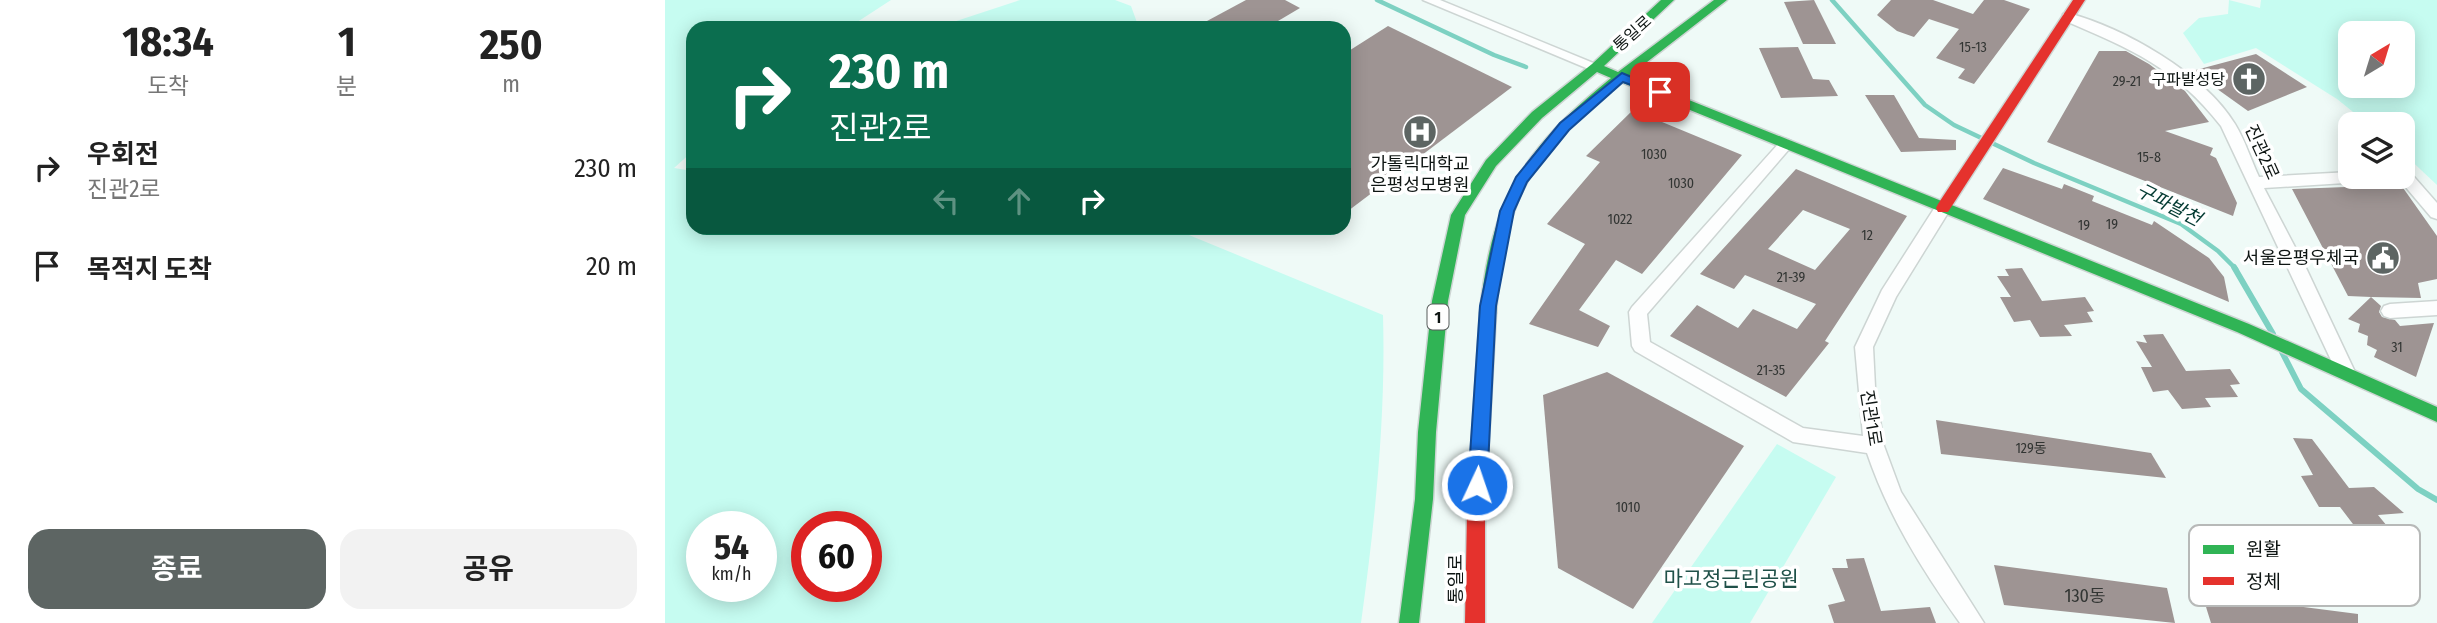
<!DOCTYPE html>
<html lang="ko">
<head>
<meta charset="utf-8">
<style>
	:root { --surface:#fff; --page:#f2f2f2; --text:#222; --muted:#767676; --accent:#5d6563 }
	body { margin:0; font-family:"Fira Sans Condensed","Noto Sans KR",sans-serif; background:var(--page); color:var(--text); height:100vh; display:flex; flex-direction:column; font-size:26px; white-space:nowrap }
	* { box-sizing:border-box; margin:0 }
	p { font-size:23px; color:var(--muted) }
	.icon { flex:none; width:38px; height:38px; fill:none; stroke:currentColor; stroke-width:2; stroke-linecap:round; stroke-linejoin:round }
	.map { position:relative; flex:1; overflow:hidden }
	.side { display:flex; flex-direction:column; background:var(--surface); width:665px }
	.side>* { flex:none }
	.hud { position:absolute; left:21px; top:21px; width:665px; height:214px; border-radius:21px; box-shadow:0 4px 18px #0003; background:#0b6e4f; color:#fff; overflow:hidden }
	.needle { width:46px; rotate:38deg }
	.controls { position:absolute; left:1673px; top:21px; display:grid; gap:14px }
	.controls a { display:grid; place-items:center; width:77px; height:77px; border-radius:14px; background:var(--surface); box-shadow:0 4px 18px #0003; font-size:35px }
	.speed { position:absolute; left:21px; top:511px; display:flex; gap:14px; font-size:35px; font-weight:700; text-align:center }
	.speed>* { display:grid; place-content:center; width:91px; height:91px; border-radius:50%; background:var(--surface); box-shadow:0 4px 18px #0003; line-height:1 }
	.speed small { font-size:18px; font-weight:400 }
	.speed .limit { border:10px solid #d22; background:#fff; color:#111 }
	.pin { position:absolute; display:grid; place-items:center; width:60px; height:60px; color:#fff; margin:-30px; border-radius:14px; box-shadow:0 4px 10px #0006 }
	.me { position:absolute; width:77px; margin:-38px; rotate:3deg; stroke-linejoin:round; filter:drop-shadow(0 0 5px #0008) }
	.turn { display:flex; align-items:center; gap:24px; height:147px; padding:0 28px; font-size:32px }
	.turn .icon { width:91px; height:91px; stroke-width:2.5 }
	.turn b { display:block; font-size:49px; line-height:60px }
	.lanes { display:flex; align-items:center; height:66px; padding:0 28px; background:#0003; justify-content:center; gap:35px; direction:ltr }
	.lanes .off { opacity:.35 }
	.eta { display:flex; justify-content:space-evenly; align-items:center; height:119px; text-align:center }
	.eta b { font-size:42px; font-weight:700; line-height:49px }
	.button { display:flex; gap:14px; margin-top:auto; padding:14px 28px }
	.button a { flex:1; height:80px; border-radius:21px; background:var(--accent); color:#fff; font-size:28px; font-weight:700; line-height:80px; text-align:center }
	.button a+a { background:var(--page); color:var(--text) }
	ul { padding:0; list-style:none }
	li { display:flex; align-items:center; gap:21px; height:98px; padding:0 28px }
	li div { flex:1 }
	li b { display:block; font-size:26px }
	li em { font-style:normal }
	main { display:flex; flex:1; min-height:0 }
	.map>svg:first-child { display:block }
	.green { fill:#c6fcf1; fill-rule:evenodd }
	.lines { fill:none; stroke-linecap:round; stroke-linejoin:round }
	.stream-far1 { stroke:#7dd1c2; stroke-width:4.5 }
	.stream { stroke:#7dd1c2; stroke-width:6 }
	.building { fill:#9e9493; fill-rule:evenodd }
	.street-casing { stroke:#cdd5d3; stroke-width:3 }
	.fast-casing { stroke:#cdd5d3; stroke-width:3 }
	.jam-casing { stroke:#cdd5d3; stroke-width:3 }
	.street { fill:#fdfefe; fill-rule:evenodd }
	.fast { fill:#30b455; fill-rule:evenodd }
	.jam { fill:#e5322d; fill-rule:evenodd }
	.route { fill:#1a73e8; stroke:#114b97; stroke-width:2 }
	.labels { text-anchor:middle; stroke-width:7; stroke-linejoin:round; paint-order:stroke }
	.number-label { font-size:14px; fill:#323533 }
	.far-street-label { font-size:16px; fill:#0e1513; stroke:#fff }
	.far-poi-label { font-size:16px; fill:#0e1513; stroke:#fff; text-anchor:end }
	.shield { fill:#fff; stroke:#565b5a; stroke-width:2 }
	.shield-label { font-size:16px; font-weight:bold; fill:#0e1513 }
	.street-label { font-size:18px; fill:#0e1513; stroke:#fff }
	.poi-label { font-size:18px; fill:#0e1513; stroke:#fff }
	.near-number-label { font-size:18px; fill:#323533 }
	.water-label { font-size:19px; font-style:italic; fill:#033a32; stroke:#fff }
	.near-park-label { font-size:21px; fill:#205149; stroke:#fff }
	.key { fill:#fff; stroke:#b7b9b8; stroke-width:2 }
	.key-label { font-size:19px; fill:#0e1513 }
</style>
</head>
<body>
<main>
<section class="side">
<div class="eta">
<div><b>18:34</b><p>도착</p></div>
<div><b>1</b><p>분</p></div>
<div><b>250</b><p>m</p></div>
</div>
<ul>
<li><svg class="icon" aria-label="right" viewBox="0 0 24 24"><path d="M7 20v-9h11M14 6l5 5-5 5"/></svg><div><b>우회전</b><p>진관2로</p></div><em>230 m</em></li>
<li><svg class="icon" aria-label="arrive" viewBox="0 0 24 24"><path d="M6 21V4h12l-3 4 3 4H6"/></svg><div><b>목적지 도착</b></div><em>20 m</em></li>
</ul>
<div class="button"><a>종료</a><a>공유</a></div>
</section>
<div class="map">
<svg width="1772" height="623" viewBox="0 0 1772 623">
	<rect width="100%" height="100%" fill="#effaf7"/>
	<g class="green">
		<path d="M0,0H226L183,28H28V151L9,168L28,171V228H507L718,315C721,418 710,521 696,623H0ZM37,527H96V586H37ZM142,527H201V586H142Z"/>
		<path d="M355,0H450L466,6L474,28H270Z"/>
		<path d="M1564,0L1595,8L1596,0H1772V185L1738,153V124H1703L1672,99L1591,48L1539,64L1518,33L1534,18L1563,14ZM1685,33H1738V86H1685Z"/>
		<path d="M1112,444L1171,477L1085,623H987Z"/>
	</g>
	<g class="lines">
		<g class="stream-far1">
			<path d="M712,0L829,55L861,67"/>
			<path d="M1167,0L1260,105L1289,125L1369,163L1516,224L1553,251L1571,269"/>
		</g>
		<g class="stream">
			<path d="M1569,267L1608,334"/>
			<path d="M1617,352L1636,389L1753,489L1772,500"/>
		</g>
	</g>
	<g class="building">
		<path d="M581,0H620L635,8L601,28H529Z"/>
		<path d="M1149,0L1171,44H1138L1119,2Z"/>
		<path d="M1226,0H1268L1308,14L1319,0H1339L1365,9L1309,84L1293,78L1300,69L1271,58L1294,29L1264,19L1249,37L1232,31L1212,15Z"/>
		<path d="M723,26L847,87L679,214V54Z"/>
		<path d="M1133,47L1148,79L1164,80L1173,96L1116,98L1094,48Z"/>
		<path d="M1434,51H1461L1484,64L1520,91L1544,122L1500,131L1548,148L1545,155L1551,158L1572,203L1568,216L1382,142Z"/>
		<path d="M1591,54L1642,87L1583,111L1527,71Z"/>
		<path d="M1200,95H1229L1254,138L1291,140V150L1236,152Z"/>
		<path d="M968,110L1077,155L977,274L951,260L914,310L945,326L933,347L864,324L920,244L882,224L935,162L921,156Z"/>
		<path d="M1338,168L1397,189L1399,184L1429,196L1427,201L1487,225L1489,221L1544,258L1559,277L1564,302L1318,199Z"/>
		<path d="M1131,169L1242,216L1160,341L1164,343L1121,397L1005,336L1032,305L1073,328L1088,309L1132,329L1151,304L1080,275L1069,289L1035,274ZM1138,210L1185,229L1150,270L1103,249Z"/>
		<path d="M1736,185L1772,236V279L1753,283L1756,298L1706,297L1716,306L1714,312L1717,317L1730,320L1735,326L1769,323L1751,377L1709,357L1712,350L1702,345L1703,336L1693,332L1695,324L1683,319L1706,297L1683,296L1627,189Z"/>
		<path d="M1357,268L1377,301L1420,297L1429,311L1422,312L1428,322L1399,325L1407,336L1375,337L1365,320L1349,322L1335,297H1346L1332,276H1344L1340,269Z"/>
		<path d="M1498,334L1521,371L1565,369L1575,384L1565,385L1573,397L1540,398L1546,407L1517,409L1503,390L1488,392L1476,367H1487L1471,341L1482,343L1478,335Z"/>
		<path d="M942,372L1079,446L968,609L893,568L878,395Z"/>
		<path d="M1271,420L1486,453L1501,478L1276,454Z"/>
		<path d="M1628,438L1647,439L1684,488L1709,487L1739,513L1713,515L1722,526L1691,528L1675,507H1654L1636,476L1648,475Z"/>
		<path d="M1199,558L1216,611L1265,607L1271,623H1169L1163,605L1180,601L1167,568H1183L1181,559Z"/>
		<path d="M1329,565L1502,588L1510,623L1339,605Z"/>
		<path d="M1537,594L1693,614V623H1546Z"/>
	</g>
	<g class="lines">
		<g class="street-casing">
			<g id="street">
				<path d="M758,0H775L938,67L931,71L926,70Z"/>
				<path d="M1403,13C1459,28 1539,73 1570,124C1580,140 1586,160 1594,177L1685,172V177H1704L1696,182L1599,188L1641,268L1690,372L1688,377L1681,379L1674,377L1556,126C1510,67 1466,49 1398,20V14Z"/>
				<path d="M1121,139L1126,141L1128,144L1126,147L982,314L985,342L1138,428L1198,436L1190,347L1217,290L1272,204H1284L1286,208L1231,297L1208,347L1210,387L1219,446L1236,492L1319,623H1295C1257,570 1223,515 1202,453L1128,442L970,351L967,346L964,312L967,307L1116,141Z"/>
				<path d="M1738,169L1743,170L1772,203V219L1766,217L1733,178L1738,177Z"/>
				<path d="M1772,301V315L1725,318L1719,316L1716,311L1719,306L1725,304Z"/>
			</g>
		</g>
		<g class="fast-casing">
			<path id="fast" d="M996,0H1009L939,66L953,72L1049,0H1062L964,76L1584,324L1772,407V422L1572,332L956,82C921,111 880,146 859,188C840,225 834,272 831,313L829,317H817L815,313C826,199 858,150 946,78L932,72L877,118L831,166L800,215L783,301L771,432L768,499L754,623H734L750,499L753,432L767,301L786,215L821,160L867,112L927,64Z"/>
		</g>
		<g class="jam-casing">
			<g id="jam">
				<path d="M1408,0H1420L1283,212H1273L1271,208L1273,204Z"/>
				<path d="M823,307L829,309L831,313L820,511V623H800L802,511L815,313L817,309Z"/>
			</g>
		</g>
		<use href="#street" class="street"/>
		<use href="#fast" class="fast"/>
		<use href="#jam" class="jam"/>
	</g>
	<path class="route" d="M957,73L1002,92L995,96L958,82L904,130L862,182L849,211L831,306L822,485L819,491L812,493L806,491L803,485L815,306L835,211L851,177L895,123Z"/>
	<defs>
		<g id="church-disc" transform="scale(1.75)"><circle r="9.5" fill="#5d6563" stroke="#fff"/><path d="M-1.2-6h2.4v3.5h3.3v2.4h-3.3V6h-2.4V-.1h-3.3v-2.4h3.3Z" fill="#fff"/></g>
		<g id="hospital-disc" transform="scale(1.75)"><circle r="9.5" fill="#5d6563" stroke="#fff"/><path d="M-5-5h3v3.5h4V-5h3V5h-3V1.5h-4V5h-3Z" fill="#fff"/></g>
		<g id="civic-disc" transform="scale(1.75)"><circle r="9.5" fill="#5d6563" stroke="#fff"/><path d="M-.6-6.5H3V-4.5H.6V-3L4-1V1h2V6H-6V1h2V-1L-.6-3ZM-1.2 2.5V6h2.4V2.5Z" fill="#fff"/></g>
	</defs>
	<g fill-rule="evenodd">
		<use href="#church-disc" x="1584" y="79"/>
		<use href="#hospital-disc" x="755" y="132"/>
		<use href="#civic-disc" x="1718" y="258"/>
	</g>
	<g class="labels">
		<g class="number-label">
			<text x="1308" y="52">15-13</text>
			<text x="1462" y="86">29-21</text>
			<text x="989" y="159">1030</text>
			<text x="1484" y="162">15-8</text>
			<text x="1016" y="188">1030</text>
			<text x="955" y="224">1022</text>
			<text x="1447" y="229">19</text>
			<text x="1419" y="230">19</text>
			<text x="1202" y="240">12</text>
			<text x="1126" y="282">21-39</text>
			<text x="1732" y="352">31</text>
			<text x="1106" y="375">21-35</text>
			<text x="1366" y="453">129동</text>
			<text x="963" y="512">1010</text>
		</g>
		<g class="far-street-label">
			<text transform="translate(967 33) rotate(-42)" y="6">통일로</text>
		</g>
		<g class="far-poi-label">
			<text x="1560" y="85">구파발성당</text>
		</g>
		<rect class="shield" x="762.5" y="304.5" width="21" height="25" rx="5"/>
		<g class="shield-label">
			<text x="773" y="323">1</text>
		</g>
		<g class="street-label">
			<text transform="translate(1597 152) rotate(66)" y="6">진관2로</text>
			<text transform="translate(1206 418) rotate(81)" y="6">진관1로</text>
			<text transform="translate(791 579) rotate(-90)" y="6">통일로</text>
		</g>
		<g class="poi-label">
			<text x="755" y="170">가톨릭대학교<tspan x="755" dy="21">은평성모병원</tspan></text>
			<text x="1694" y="264" text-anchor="end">서울은평우체국</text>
		</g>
		<g class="near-number-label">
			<text x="1420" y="602">130동</text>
		</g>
		<g class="water-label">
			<text transform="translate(1504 204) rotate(27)" y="7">구파발천</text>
		</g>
		<g class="near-park-label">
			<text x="1066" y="586">마고정근린공원</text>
		</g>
	</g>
	<rect x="1524" y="525" width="231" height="81" rx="10" class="key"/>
	<rect x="1538" y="545" width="31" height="9" fill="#30b455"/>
	<rect x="1538" y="577" width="31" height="8" fill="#e5322d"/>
	<g class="key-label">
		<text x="1581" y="556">원활</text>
		<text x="1581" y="588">정체</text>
	</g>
</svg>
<div class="controls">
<a><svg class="needle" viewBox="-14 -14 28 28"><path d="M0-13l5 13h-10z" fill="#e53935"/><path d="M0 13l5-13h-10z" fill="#767676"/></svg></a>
<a><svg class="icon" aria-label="layers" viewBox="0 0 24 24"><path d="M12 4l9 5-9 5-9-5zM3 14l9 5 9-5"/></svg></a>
</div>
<div class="speed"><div>54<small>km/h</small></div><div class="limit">60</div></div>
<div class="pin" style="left:995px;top:92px;background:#d93025"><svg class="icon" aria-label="arrive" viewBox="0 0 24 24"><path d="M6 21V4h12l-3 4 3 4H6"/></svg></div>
<svg class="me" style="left:812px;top:485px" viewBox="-20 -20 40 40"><circle r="17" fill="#1a73e8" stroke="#fff" stroke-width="3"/><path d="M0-11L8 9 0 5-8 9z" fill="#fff"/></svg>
<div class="hud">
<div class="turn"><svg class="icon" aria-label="right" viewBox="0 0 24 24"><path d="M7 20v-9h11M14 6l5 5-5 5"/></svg><div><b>230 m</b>진관2로</div></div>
<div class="lanes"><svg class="icon off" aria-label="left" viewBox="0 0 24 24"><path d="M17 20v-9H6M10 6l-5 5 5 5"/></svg><svg class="icon off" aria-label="ahead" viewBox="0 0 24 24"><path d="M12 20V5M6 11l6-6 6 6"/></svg><svg class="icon" aria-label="right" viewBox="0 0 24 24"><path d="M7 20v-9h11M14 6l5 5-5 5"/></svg></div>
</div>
</div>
</main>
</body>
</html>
